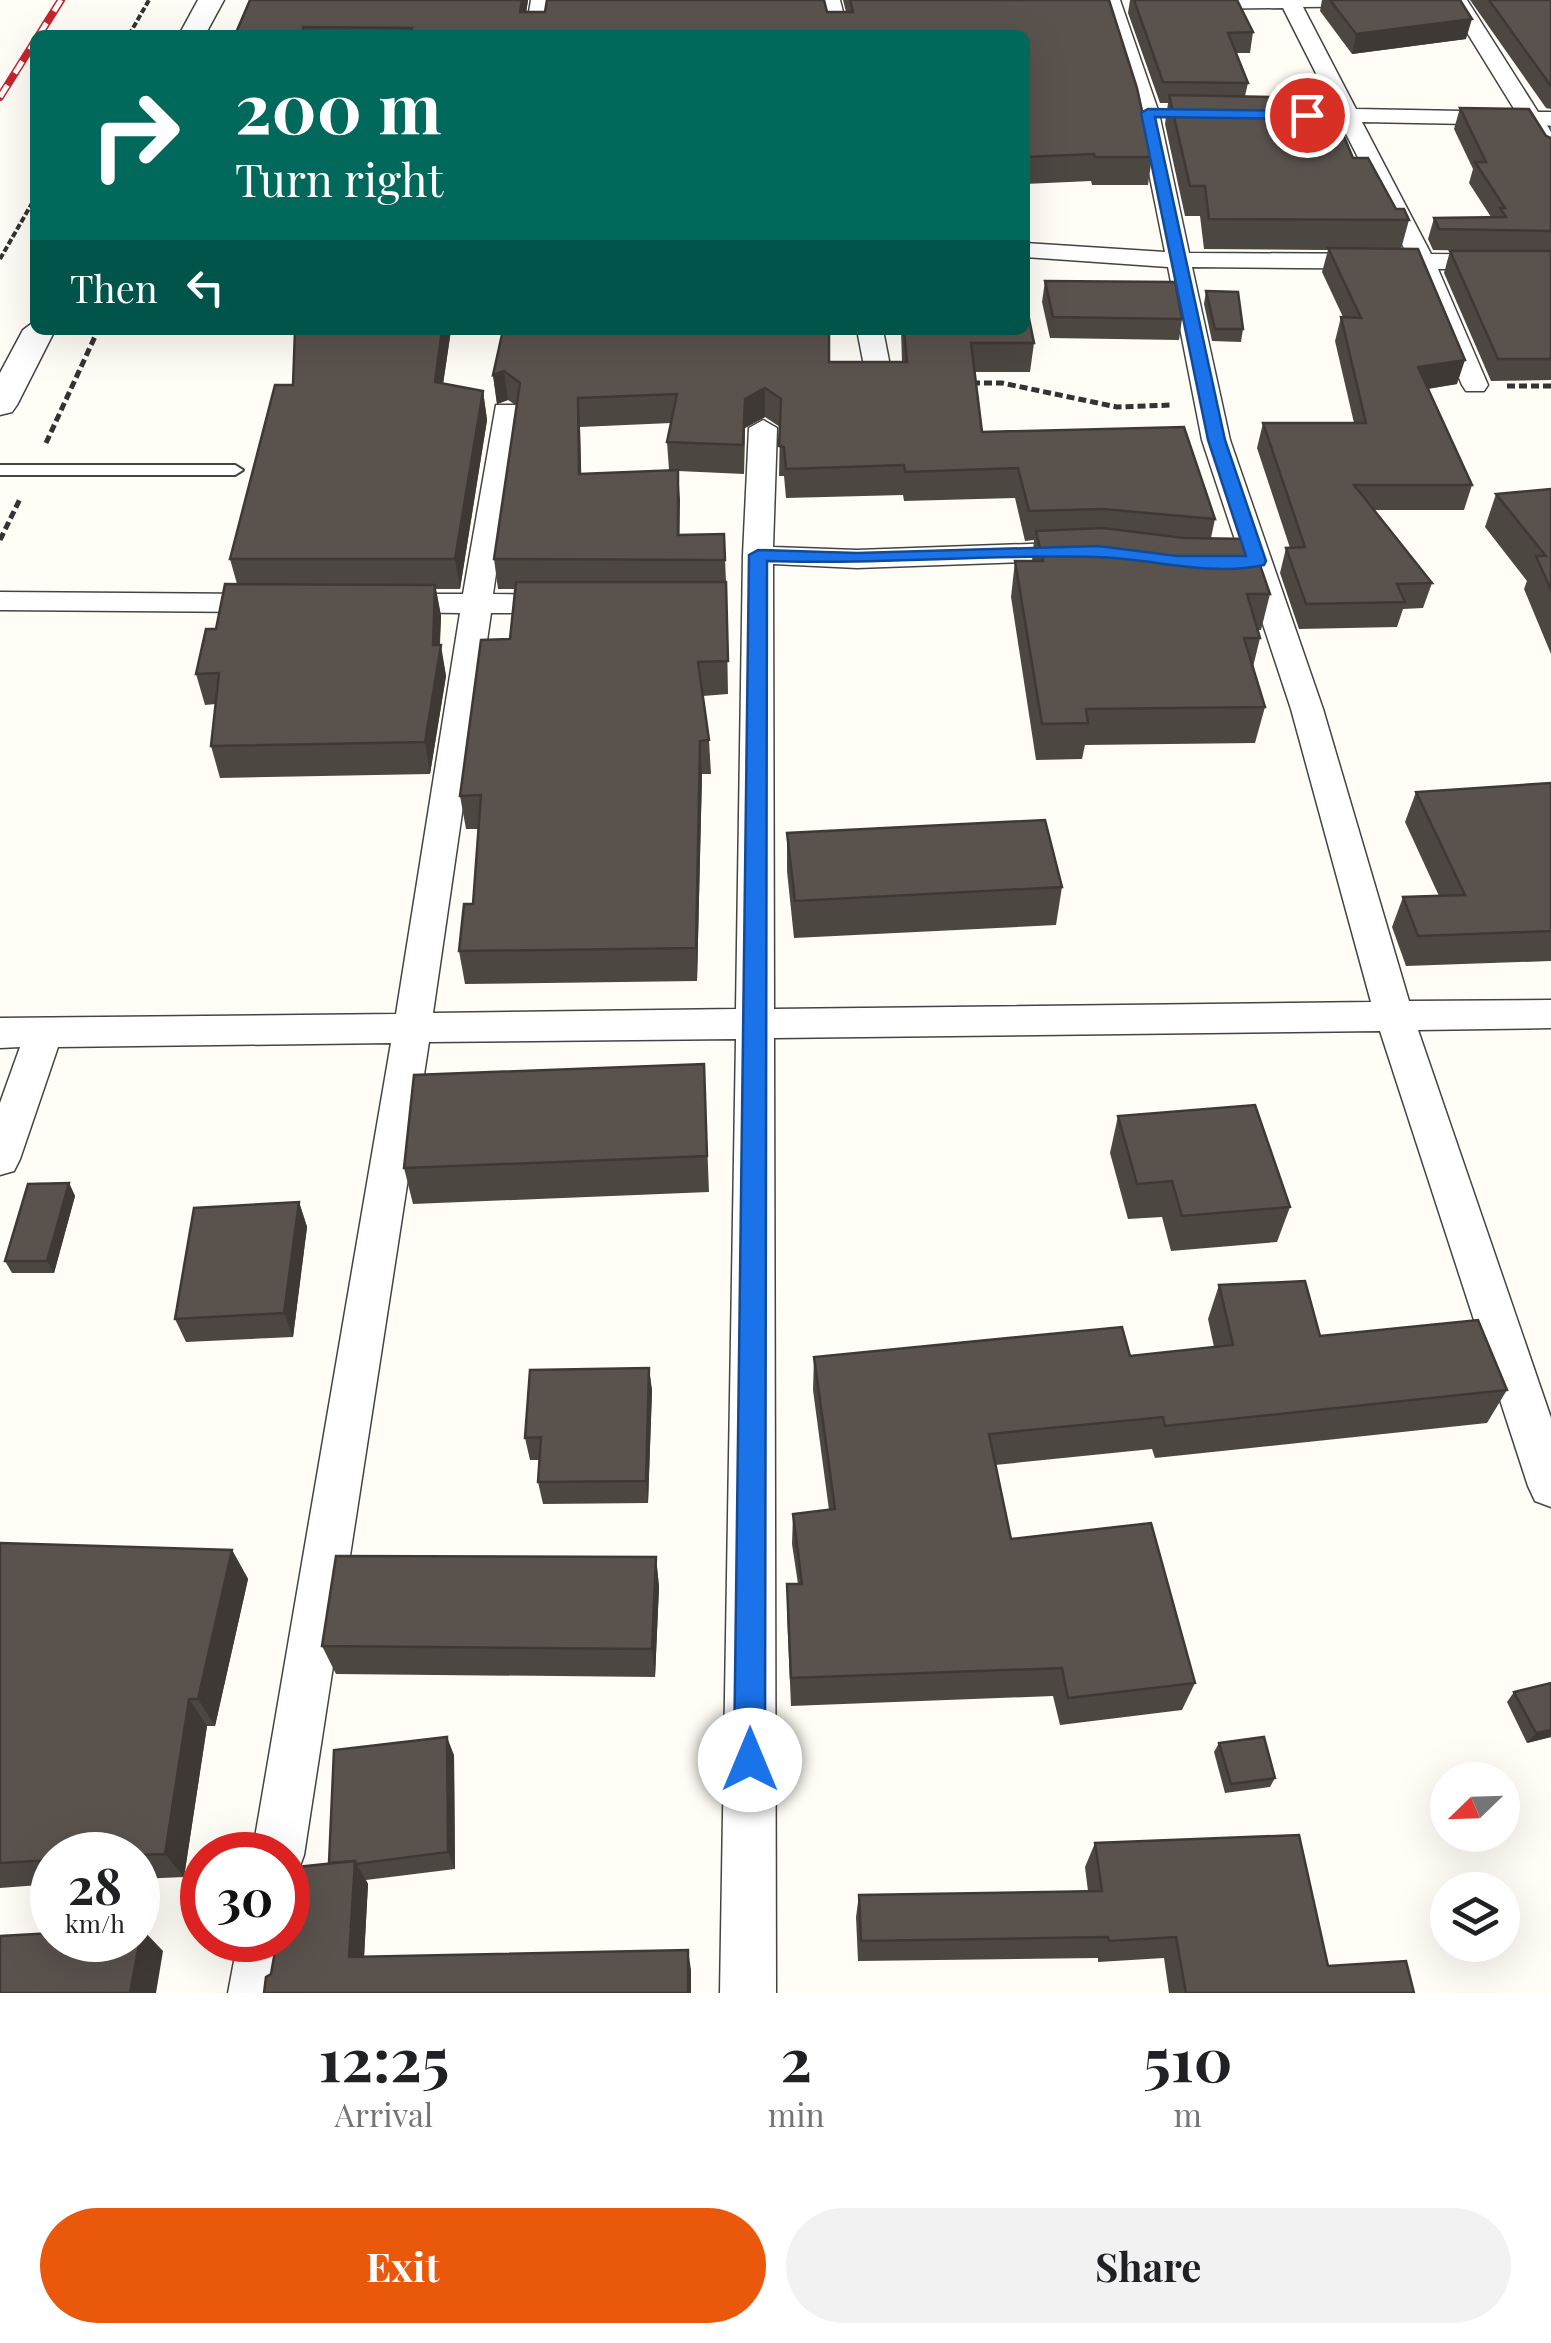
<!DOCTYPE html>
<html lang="en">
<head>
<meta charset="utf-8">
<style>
	:root { --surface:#fff; --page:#f2f2f2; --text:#202124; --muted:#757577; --accent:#ea580c }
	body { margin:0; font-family:"Playfair Display",serif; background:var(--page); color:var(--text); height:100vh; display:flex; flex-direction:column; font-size:38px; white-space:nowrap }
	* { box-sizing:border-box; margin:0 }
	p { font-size:32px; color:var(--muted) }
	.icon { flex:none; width:55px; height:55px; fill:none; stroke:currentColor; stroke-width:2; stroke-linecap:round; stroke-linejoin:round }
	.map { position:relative; height:1993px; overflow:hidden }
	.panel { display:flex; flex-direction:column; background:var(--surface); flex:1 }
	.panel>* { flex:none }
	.hud { position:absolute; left:30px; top:30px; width:1000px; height:305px; border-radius:15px; box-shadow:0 10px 40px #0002; background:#00695c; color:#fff; overflow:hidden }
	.needle { width:65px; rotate:247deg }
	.controls { position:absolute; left:1430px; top:1762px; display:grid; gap:20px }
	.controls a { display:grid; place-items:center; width:90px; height:90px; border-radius:50%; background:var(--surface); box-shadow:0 10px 40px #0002; font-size:50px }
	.speed { position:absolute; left:30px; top:1832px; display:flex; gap:20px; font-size:50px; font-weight:700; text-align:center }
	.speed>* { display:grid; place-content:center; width:130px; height:130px; border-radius:50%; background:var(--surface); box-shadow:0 10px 40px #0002; line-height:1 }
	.speed small { font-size:25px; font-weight:400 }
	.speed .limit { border:15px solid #d22; background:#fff; color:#111 }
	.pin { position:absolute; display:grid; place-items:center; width:85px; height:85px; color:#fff; margin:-42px; border:5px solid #fff; border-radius:50%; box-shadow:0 2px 10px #0007 }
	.me { position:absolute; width:110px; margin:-55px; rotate:0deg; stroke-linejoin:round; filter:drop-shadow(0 0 8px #0008) }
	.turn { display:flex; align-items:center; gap:35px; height:210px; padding:0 40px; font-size:45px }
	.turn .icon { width:130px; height:130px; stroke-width:2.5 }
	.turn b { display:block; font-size:70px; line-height:85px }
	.then { display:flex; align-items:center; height:95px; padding:0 40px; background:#0003; gap:20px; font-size:38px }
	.eta { display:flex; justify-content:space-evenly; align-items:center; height:170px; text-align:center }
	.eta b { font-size:60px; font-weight:700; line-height:70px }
	.cta { display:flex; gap:20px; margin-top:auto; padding:20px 40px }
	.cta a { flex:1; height:115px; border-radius:60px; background:var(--accent); color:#fff; font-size:40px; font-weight:700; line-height:115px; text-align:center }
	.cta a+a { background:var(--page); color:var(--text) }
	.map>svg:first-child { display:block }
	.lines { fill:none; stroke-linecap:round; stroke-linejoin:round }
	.service-casing { stroke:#444; stroke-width:4 }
	.minor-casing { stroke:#444; stroke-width:3 }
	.tertiary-casing { stroke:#444; stroke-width:3 }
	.path-far1 { stroke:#333; stroke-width:4; stroke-dasharray:6 2.5; stroke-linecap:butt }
	.path { stroke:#333; stroke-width:5; stroke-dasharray:8 4; stroke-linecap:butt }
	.service { fill:#fff; fill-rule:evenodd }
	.minor { fill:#fff; fill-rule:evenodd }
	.tertiary { fill:#fff; fill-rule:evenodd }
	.rail-casing { stroke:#c4262e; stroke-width:8 }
	.rail { stroke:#fff; stroke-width:5; stroke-dasharray:14; stroke-linecap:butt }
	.wall { fill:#4d4742; fill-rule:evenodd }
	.shaded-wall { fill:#3f3936 }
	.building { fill:#5a524d; stroke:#3f3936; stroke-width:2.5 }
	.route { fill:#1a73e8; stroke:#114b97; stroke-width:2.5 }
</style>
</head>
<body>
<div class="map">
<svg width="1551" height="1993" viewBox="0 0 1551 1993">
	<rect width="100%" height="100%" fill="#fffdf5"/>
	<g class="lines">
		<g class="service-casing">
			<path id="service" d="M0,465H235L243,470L235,475H0Z"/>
		</g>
		<g class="minor-casing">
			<g id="minor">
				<path d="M531,0H551L545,35H525Z"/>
				<path d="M820,0H840L849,35H829Z"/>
				<path d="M1100,0H1120L1159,113L1189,253L1407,254L1340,122L1318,120L1315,115L1318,110L1334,109L1283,8L1189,9L1182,7L1181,0H1407L1397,6L1303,7L1356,109L1516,112L1447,0H1467L1538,112H1551V126L1547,125L1551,132V157L1543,155L1524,125L1362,122L1431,254L1551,255V269H1438L1488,385L1484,391H1466L1462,385L1414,269L1192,267L1230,440L1323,709L1409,1001L1551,1000V1028L1418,1030L1551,1418V1507L1535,1501L1528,1486L1380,1031L774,1038L776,1993H720L736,1039L429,1042L304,1855L297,1874L288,1877V1855H252L391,1043L58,1047L20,1159L14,1171L0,1175V1103L20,1047L0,1048V1018L396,1014L460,613L387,612L376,610L372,603L376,596L387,594H463L496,405H516L520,411L493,594L562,595L573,597L577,604L573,611L562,613H491L433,1013L736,1009L743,555L749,428L763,420L777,428L773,547L857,550L1085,542L1095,545L1100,551L1095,557L1085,560L857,568L773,564L774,1009L1371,1002L1291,709L1202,440L1168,267L1025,257V243L1165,252L1137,113Z"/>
				<path d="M857,330H883L892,376L888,382L879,384L866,376Z"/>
				<path d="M0,592L272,594L283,596L287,603L283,610L272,612L0,610Z"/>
				<path d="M288,1929L292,1940L284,1993H228L238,1940H288Z"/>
			</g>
		</g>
		<g class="tertiary-casing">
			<g id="tertiary">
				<path d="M198,0H224L205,35H179Z"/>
				<path d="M35,321V330H55L17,405L12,412L0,415V373L23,330Z"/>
			</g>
		</g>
		<g class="path-far1">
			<path d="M129,35L149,0"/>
			<path d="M0,259L35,198"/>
		</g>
		<g class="path">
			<path d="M972,383H1002L1117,407L1172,405"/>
			<path d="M1507,386H1551"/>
			<path d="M46,443L98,330"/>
			<path d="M0,540L20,499"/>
		</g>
		<use href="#service" class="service"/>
		<use href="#minor" class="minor"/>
		<use href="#tertiary" class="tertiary"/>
		<g class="rail-casing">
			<g id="rail">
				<path d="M39,35L61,0"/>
				<path d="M0,97L35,41"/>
			</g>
		</g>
		<use href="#rail" class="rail"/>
	</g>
	<g class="wall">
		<path d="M250,0H528L526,12H846L843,0H1109L1152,157L1148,185H1092L1091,181L1025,184V35H235Z"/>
		<path d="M1130,0H1237L1253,32L1250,53H1236L1248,83L1245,96L1353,158L1396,209L1409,220L1401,249L1457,384L1428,389L1472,485L1464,510H1373L1432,583L1423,608L1403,609L1397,627L1299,629L1280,573L1286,548H1290L1257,448L1263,423H1354L1335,341L1341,317H1343L1322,272L1328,250L1204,249L1200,216H1185L1165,124L1168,103H1160L1128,13Z"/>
		<path d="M1322,0H1460L1466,39L1352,54L1320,11Z"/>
		<path d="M1470,0H1551V109L1546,108Z"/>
		<path d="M1460,108L1551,138V380L1491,381L1444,273L1450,251H1491L1433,250L1428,239L1434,218L1491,217L1469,183L1473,169L1454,129Z"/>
		<path d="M1045,281L1182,319L1179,340L1050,338L1042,302Z"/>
		<path d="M1206,291L1243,329L1241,342L1212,341L1204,304Z"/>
		<path d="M451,330L443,384L483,391L487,420L460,589H436L441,616L440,645L446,676L430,774L220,778L211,746L216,704L205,705L196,674L237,584L230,559L293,385Z"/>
		<path d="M503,330L829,362H902L901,330H1025L1034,343L1030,372H975L982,432L1215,519L1211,538L1270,594L1261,630H1258L1260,638L1253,667L1265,707L1255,743L1085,745L1082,759L1036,760L1011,597L1015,561H1032L1034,540L1025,541L1015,498L904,501L903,495L786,498L784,476H779L780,427L765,417L745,428L744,474L678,471L679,535L724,534L726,582L728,694L703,696L709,740L711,774H702L697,981L465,984L459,951L473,904L479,829H466L460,796L510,639L515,589H498L494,559L517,406L508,400L497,404L493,375ZM671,423L667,442L669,470L581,474L580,427Z"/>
		<path d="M1551,489V654L1524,589L1527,581L1485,527L1496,494Z"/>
		<path d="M1551,783V961L1406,966L1392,927L1403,897L1439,896L1405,822L1416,792Z"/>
		<path d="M787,833L1062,887L1056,925L794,938L787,871Z"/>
		<path d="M704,1064L709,1192L413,1204L404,1168Z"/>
		<path d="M1118,1116L1290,1207L1277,1242L1171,1251L1162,1217L1128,1219L1110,1153Z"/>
		<path d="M69,1183L75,1196L54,1273H12L5,1261Z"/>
		<path d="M299,1202L307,1227L293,1337L186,1342L175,1319Z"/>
		<path d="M1219,1285L1320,1336L1507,1390L1487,1423L1155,1458L1152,1449L995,1465L1011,1539L1195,1683L1182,1710L1060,1725L1053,1696L791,1706L787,1614V1584H798L792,1544L793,1514L829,1510L813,1390L814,1357L1130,1356L1214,1347L1208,1319Z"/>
		<path d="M649,1368L652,1391L648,1503L543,1504L538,1482L540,1460H530L525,1438Z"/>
		<path d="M0,1543L232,1550L248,1579L215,1726H207L184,1877L138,1879V1855H52V1884L0,1888Z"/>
		<path d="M656,1557L659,1587L655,1677L336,1674L322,1646Z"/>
		<path d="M1551,1683V1737L1527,1743L1507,1702L1514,1692Z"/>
		<path d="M1219,1743L1275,1778L1270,1787L1225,1793L1214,1752Z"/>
		<path d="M454,1755L455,1869L366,1880L368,1884L364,1956L691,1970V1993H264L271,1974L329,1863Z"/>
		<path d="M1095,1843L1328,1966L1414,1993H1169L1164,1958L1098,1962V1958L858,1961L856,1917L859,1895L1088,1891L1085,1867Z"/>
	</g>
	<g class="shaded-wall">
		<path d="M522,0H528L523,35L520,12Z"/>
		<path d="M1472,19L1466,39L1352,54L1356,34Z"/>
		<path d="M442,330H451L439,411L435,382Z"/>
		<path d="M1465,360L1457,384L1411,391L1418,367Z"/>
		<path d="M504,371L508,400L497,404L493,375Z"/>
		<path d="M765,388V417L745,428L744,474L745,399Z"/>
		<path d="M483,391L487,420L460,589L455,559Z"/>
		<path d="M578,398L580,427L582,503L579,474Z"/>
		<path d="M678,470L680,500L679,564L678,535Z"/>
		<path d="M435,585L441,616L439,653L441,645L446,676L430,774L425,742L433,645Z"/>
		<path d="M700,741L702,774L697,981L696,948Z"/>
		<path d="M69,1183L75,1196L54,1273L47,1261Z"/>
		<path d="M299,1202L307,1227L293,1337L284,1313Z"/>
		<path d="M649,1368L652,1391L648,1503L646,1481Z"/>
		<path d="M232,1550L248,1579L215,1726L198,1699Z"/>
		<path d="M656,1557L659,1587L655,1677L652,1649Z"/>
		<path d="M189,1699L207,1726L184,1877L165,1854Z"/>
		<path d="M1551,1730V1737L1527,1743L1536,1733Z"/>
		<path d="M447,1737L454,1755L455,1869L448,1852Z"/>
		<path d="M355,1861L368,1884L363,1977L349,1957Z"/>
		<path d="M142,1929L163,1951L156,1993H130Z"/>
		<path d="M688,1950L691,1970V1993H688Z"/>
	</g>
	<g class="building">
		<path d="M250,0H522L520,12H545L547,0H824L827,12H853L850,0H1109L1137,88L1152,157H1095L1094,154L1025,157V35H409L412,28L303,27V35H235Z"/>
		<path d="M1134,0H1237L1253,32L1228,33L1248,83L1163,82Z"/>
		<path d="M1330,0H1460L1472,19L1356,34Z"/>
		<path d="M1489,0H1551V86Z"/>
		<path d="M1169,95L1328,98L1353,158H1368L1396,209H1404L1409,220L1209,219L1205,186H1190Z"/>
		<path d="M1460,108L1529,109L1546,136L1551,138V231L1439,229L1434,218L1506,217L1500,208H1505L1475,162H1486Z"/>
		<path d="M1328,248L1418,249L1465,360L1418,367L1472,485H1354L1432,583L1397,584L1405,602L1306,604L1286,548L1305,547L1263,423H1366L1341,317L1361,318Z"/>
		<path d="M1450,251H1551V359H1498Z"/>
		<path d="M1045,281L1175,282L1182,319L1053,317Z"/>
		<path d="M1206,291L1238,292L1243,329H1215Z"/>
		<path d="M1025,299L1034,343H971L982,432L1184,427L1215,519L1103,509L1029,511L1018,468L905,472L904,465L786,469L784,447L779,446L781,399L765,388L745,399L743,445L667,442L677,394L578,398L579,474L678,470V535L724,534L725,560L494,559L520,383L504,371L493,375L503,330H829V362H907L904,330H1025Z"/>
		<path d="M295,330H442L435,382L483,391L455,559H230L275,385H293Z"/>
		<path d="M1551,489V590L1536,556H1546L1496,494Z"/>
		<path d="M1103,528L1184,538L1251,539L1270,594H1247L1260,638H1244L1265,707L1086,709L1088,723L1042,724L1015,561H1043L1036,531Z"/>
		<path d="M516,582H726L728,661L698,662L709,740L700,741L696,948L459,951L464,904H473L481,795L460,796L481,640L510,639Z"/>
		<path d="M225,584L435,585L433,645H441L425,742L211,746L219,673L196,674L206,629H216Z"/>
		<path d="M1551,783V931L1418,936L1403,897L1465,895L1416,792Z"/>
		<path d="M1045,820L1062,887L795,901L787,833Z"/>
		<path d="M704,1064L707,1156L404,1168L414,1075Z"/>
		<path d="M1255,1105L1290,1207L1182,1216L1172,1181L1137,1184L1118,1116Z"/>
		<path d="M69,1183L47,1261H5L28,1184Z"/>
		<path d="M299,1202L284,1313L175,1319L194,1208Z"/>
		<path d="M1305,1281L1320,1336L1478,1320L1507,1390L1165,1426L1163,1417L989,1434L1011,1539L1151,1523L1195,1683L1068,1698L1062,1668L791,1678L787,1584H802L793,1514L835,1509L814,1357L1122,1327L1130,1356L1233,1345L1219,1285Z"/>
		<path d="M649,1368L646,1481L538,1482L541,1437L525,1438L530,1370Z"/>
		<path d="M0,1543L232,1550L198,1699H189L165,1854L138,1855H52V1860L0,1863Z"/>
		<path d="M336,1556L656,1557L652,1649L322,1646Z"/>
		<path d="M1551,1683V1730L1536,1733L1514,1692Z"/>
		<path d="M447,1737L448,1852L356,1864L355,1861L329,1863L334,1750Z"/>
		<path d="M1264,1737L1275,1778L1231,1784L1219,1743Z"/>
		<path d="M1299,1835L1328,1966L1406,1961L1414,1993H1186L1176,1937L1109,1941L1108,1937L861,1941L859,1895L1102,1891L1095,1843Z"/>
		<path d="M355,1861L349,1957L688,1950V1993H264L266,1977L271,1974L277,1940H288V1868Z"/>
		<path d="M138,1929H142L130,1993H0V1936L52,1933V1940H138Z"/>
	</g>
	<path class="route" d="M1148,109L1307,111L1314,115L1307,119L1155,117L1225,440L1266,561L1264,565C1208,577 1151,558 1096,557C986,554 877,565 767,561L765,1760L761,1771L750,1775L739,1771L734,1760L749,555L758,550L857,553L1098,546L1177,556H1246L1208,440L1141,113Z"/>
</svg>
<div class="controls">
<a><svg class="needle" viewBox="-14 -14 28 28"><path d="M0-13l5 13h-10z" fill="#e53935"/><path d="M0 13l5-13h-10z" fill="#757577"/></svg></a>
<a><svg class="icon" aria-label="layers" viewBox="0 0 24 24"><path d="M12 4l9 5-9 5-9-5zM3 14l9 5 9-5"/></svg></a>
</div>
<div class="speed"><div>28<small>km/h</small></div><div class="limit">30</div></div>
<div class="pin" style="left:1307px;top:115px;background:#d93025"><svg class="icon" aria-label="arrive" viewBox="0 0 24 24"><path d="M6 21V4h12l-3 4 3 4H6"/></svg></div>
<svg class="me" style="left:750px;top:1760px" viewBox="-20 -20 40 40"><circle r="19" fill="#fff"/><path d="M0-13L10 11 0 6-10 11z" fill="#1a73e8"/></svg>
<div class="hud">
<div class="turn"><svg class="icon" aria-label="right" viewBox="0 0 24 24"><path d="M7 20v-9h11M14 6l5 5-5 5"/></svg><div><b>200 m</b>Turn right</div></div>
<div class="then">Then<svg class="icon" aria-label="left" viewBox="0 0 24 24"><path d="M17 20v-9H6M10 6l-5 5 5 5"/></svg></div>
</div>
</div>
<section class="panel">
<div class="eta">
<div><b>12:25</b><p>Arrival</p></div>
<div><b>2</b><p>min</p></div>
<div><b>510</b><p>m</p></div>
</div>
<div class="cta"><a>Exit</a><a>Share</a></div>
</section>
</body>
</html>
